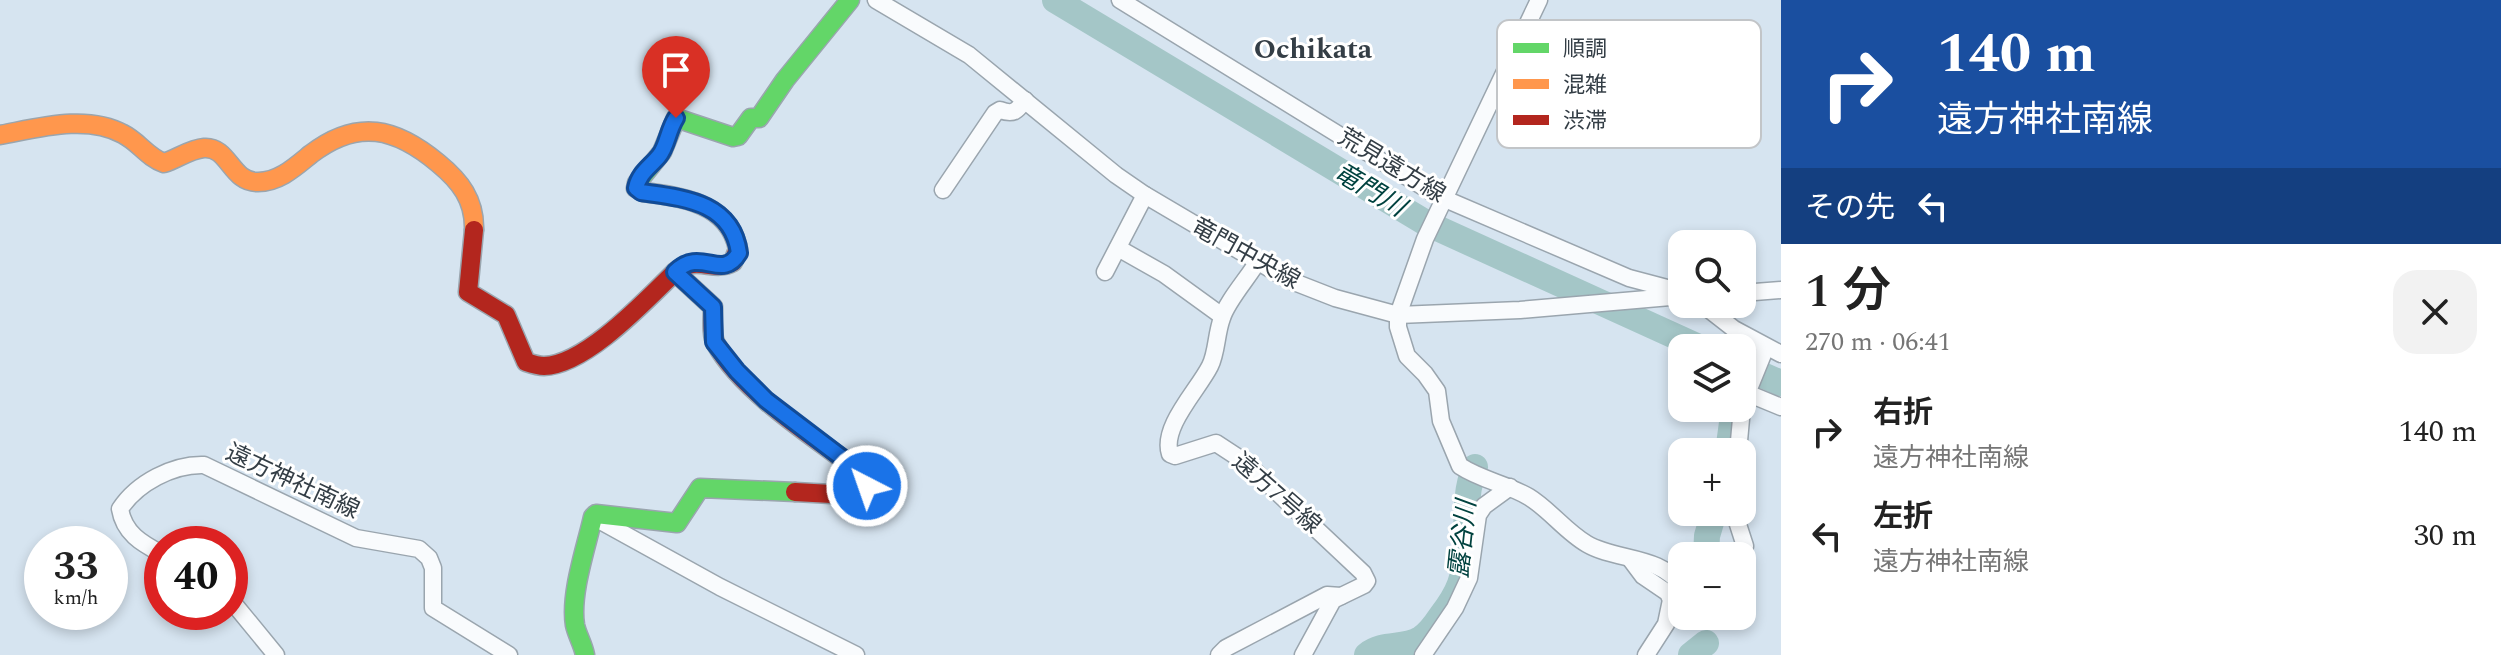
<!DOCTYPE html>
<html lang="ja">
<head>
<meta charset="utf-8">
<style>
	:root { --surface:#fff; --page:#f2f2f2; --text:#222; --muted:#767676 }
	body { margin:0; font-family:Spectral,"Noto Sans JP",serif; background:var(--page); color:var(--text); height:100vh; display:flex; flex-direction:column; font-size:30px; white-space:nowrap }
	* { box-sizing:border-box; margin:0 }
	p { font-size:26px; color:var(--muted) }
	.icon { flex:none; width:44px; height:44px; fill:none; stroke:currentColor; stroke-width:2; stroke-linecap:round; stroke-linejoin:round }
	.map { position:relative; flex:1; overflow:hidden }
	.panel { display:flex; flex-direction:column; background:var(--surface); width:720px }
	.panel>* { flex:none }
	.top-card { background:#1a4fa0; color:#fff; overflow:hidden }
	.tools { position:absolute; left:1668px; top:230px; display:grid; gap:16px }
	.tools a { display:grid; place-items:center; width:88px; height:88px; border-radius:16px; background:var(--surface); box-shadow:0 4px 12px #0003; font-size:40px }
	.speed { position:absolute; left:24px; top:526px; display:flex; gap:16px; font-size:40px; font-weight:700; text-align:center }
	.speed>* { display:grid; place-content:center; width:104px; height:104px; border-radius:50%; background:var(--surface); box-shadow:0 4px 12px #0003; line-height:1 }
	.speed small { font-size:20px; font-weight:400 }
	.speed .limit { border:12px solid #d22; background:#fff; color:#111 }
	.pin { position:absolute; display:grid; place-items:center; width:68px; height:68px; color:#fff; margin:-82px -34px; border-radius:50% 50% 50% 0; rotate:-45deg; box-shadow:0 0 8px #0007 }
	.pin .icon { rotate:45deg }
	.me { position:absolute; width:88px; margin:-44px; rotate:319deg; stroke-linejoin:round; filter:drop-shadow(0 0 6px #0008) }
	.turn { display:flex; align-items:center; gap:28px; height:168px; padding:0 24px; font-size:36px }
	.turn .icon { width:104px; height:104px; stroke-width:2.5 }
	.turn b { display:block; font-size:56px; line-height:68px }
	.then { display:flex; align-items:center; height:76px; padding:0 24px; background:#0003; gap:16px; font-size:30px }
	.round { display:grid; place-items:center; flex:none; width:84px; height:84px; border-radius:24px; background:var(--page) }
	.headline { display:flex; align-items:center; justify-content:space-between; height:136px; padding:0 24px }
	h1 { font-size:48px; font-weight:600; line-height:60px }
	ul { padding:0; list-style:none }
	li { display:flex; align-items:center; gap:24px; height:104px; padding:0 24px }
	li div { flex:1 }
	li b { display:block; font-size:30px }
	li em { font-style:normal }
	main { display:flex; flex:1; min-height:0 }
	.map>svg:first-child { display:block }
	.lines { fill:none; stroke-linecap:round; stroke-linejoin:round }
	.river { stroke:#a4c6c7; stroke-width:26 }
	.street-casing { stroke:#9aa5ae; stroke-width:19 }
	.fast-casing { stroke:#9aa5ae; stroke-width:21 }
	.slow-casing { stroke:#9aa5ae; stroke-width:21 }
	.jam-casing { stroke:#9aa5ae; stroke-width:21 }
	.street { stroke:#f9fbfd; stroke-width:16 }
	.fast { stroke:#63d668; stroke-width:18 }
	.slow { stroke:#ff974d; stroke-width:18 }
	.jam { stroke:#b3261e; stroke-width:18 }
	.route-casing { stroke:#114b97; stroke-width:20 }
	.route { stroke:#1a73e8; stroke-width:14 }
	.labels { text-anchor:middle; stroke-width:6; stroke-linejoin:round; paint-order:stroke }
	.street-label { font-size:24px; fill:#343e46; stroke:#fff }
	.water-label { font-size:26px; font-style:italic; fill:#00423f; stroke:#fff }
	.quarter-label { font-size:28px; font-weight:bold; fill:#343e46; stroke:#fff }
	.key { fill:#fff; stroke:#c2c5c8; stroke-width:2 }
	.key-label { font-size:22px; fill:#343e46 }
</style>
</head>
<body>
<main>
<div class="map">
<svg width="1781" height="655" viewBox="0 0 1781 655">
	<rect width="100%" height="100%" fill="#d6e4f0"/>
	<g class="lines">
		<g class="river">
			<path d="M1055,0L1426,223L1701,348"/>
			<path d="M1742,366L1781,383"/>
			<path d="M1728,452L1734,408"/>
			<path d="M1706,556L1707,536L1714,512"/>
			<path d="M1367,655C1383,642 1404,649 1420,639C1429,634 1435,625 1441,616C1448,607 1456,595 1460,584C1473,546 1459,505 1475,467"/>
			<path d="M1691,655L1706,643"/>
		</g>
		<g class="street-casing">
			<g id="street">
				<path d="M876,0L969,55L1116,175L1145,195L1289,280L1335,298L1398,315L1520,310L1682,296"/>
				<path d="M1120,0L1438,196L1629,278L1682,292"/>
				<path d="M1539,0L1425,239L1398,315V327L1407,356L1425,374L1437,391L1441,421L1460,466C1481,480 1507,484 1529,497C1550,510 1566,532 1587,544C1616,561 1662,555 1682,587"/>
				<path d="M943,190L995,113L1000,110C1014,115 1017,111 1025,100"/>
				<path d="M1118,248L1164,274L1222,316"/>
				<path d="M1258,261C1248,278 1227,301 1222,318C1216,334 1217,352 1210,366C1198,390 1161,427 1170,454L1175,456L1216,443L1245,462L1363,573L1367,581L1364,585L1333,600L1303,655"/>
				<path d="M1105,272L1145,195"/>
				<path d="M1742,293L1781,290"/>
				<path d="M1702,304L1734,329L1781,354"/>
				<path d="M1747,393L1781,407"/>
				<path d="M1742,406L1766,347"/>
				<path d="M1738,452L1742,408"/>
				<path d="M1734,512L1745,546L1742,559"/>
				<path d="M595,518L720,587L856,655"/>
				<path d="M162,554C141,543 124,533 120,509C137,483 173,464 204,465L356,538L419,549L429,558L433,568V608L509,655"/>
				<path d="M1631,560L1643,576L1668,593L1671,600L1666,624L1646,655"/>
				<path d="M230,599L276,655"/>
				<path d="M1713,616H1721"/>
				<path d="M1219,655L1226,648L1327,595L1341,596"/>
				<path d="M1423,655L1455,608L1469,578L1478,515L1484,506L1510,487"/>
			</g>
		</g>
		<g class="fast-casing">
			<g id="fast">
				<path d="M643,192L636,188L637,183L662,152L676,118L733,137L738,136L751,118H759L785,80L850,0"/>
				<path d="M585,655C583,644 577,635 575,625C570,594 586,548 593,517L596,514L677,523L700,488L795,492"/>
			</g>
		</g>
		<g class="slow-casing">
			<path id="slow" d="M0,135C38,128 87,114 123,134C139,142 147,157 164,163C177,159 190,149 204,148C229,146 231,183 258,182C279,182 295,167 311,154C358,118 396,128 438,163C460,181 475,200 474,230"/>
		</g>
		<g class="jam-casing">
			<g id="jam">
				<path d="M643,192C682,197 729,203 738,249L733,262C712,273 698,254 675,272L713,307C713,318 711,335 716,344C742,392 818,440 862,473L867,480V486L850,495L795,492"/>
				<path d="M474,230L468,292L506,315L526,362C532,364 539,366 544,366C586,365 646,300 675,272"/>
			</g>
		</g>
		<use href="#street" class="street"/>
		<use href="#fast" class="fast"/>
		<use href="#slow" class="slow"/>
		<use href="#jam" class="jam"/>
	</g>
	<g class="lines">
		<g class="route-casing">
			<path id="route" d="M676,118C668,130 667,147 659,156C650,167 639,173 636,188L641,192C682,198 732,201 739,253C722,282 701,246 675,272L713,307L714,342L737,371L766,400L862,473L867,480V486"/>
		</g>
		<use href="#route" class="route"/>
	</g>
	<g class="labels">
		<g class="street-label">
			<text transform="translate(1392 165) rotate(31)" y="8">荒見遠方線</text>
			<text transform="translate(1246 253) rotate(29)" y="8">竜門中央線</text>
			<text transform="translate(293 481) rotate(25)" y="8">遠方神社南線</text>
			<text transform="translate(1277 493) rotate(41)" y="8">遠方7号線</text>
		</g>
		<g class="water-label">
			<text transform="translate(1370 189) rotate(31)" y="9">竜門川</text>
			<text transform="translate(1462 539) rotate(-84)" y="9">露谷川</text>
		</g>
		<g class="quarter-label">
			<text x="1313" y="58">Ochikata</text>
		</g>
	</g>
	<rect x="1497" y="20" width="264" height="128" rx="12" class="key"/>
	<rect x="1513" y="43" width="36" height="10" fill="#63d668"/>
	<rect x="1513" y="79" width="36" height="10" fill="#ff974d"/>
	<rect x="1513" y="115" width="36" height="10" fill="#b3261e"/>
	<g class="key-label">
		<text x="1563" y="56">順調</text>
		<text x="1563" y="92">混雑</text>
		<text x="1563" y="128">渋滞</text>
	</g>
</svg>
<div class="tools">
<a><svg class="icon" aria-label="search" viewBox="0 0 24 24"><circle cx="10" cy="10" r="6"/><path d="M15 15l6 6"/></svg></a>
<a><svg class="icon" aria-label="layers" viewBox="0 0 24 24"><path d="M12 4l9 5-9 5-9-5zM3 14l9 5 9-5"/></svg></a>
<a>+</a>
<a>−</a>
</div>
<div class="speed"><div>33<small>km/h</small></div><div class="limit">40</div></div>
<div class="pin" style="left:676px;top:118px;background:#d93025"><svg class="icon" aria-label="arrive" viewBox="0 0 24 24"><path d="M6 21V4h12l-3 4 3 4H6"/></svg></div>
<svg class="me" style="left:867px;top:486px" viewBox="-20 -20 40 40"><circle r="17" fill="#1a73e8" stroke="#fff" stroke-width="3"/><path d="M0-11L8 9 0 5-8 9z" fill="#fff"/></svg>
</div>
<section class="panel">
<div class="top-card">
<div class="turn"><svg class="icon" aria-label="right" viewBox="0 0 24 24"><path d="M7 20v-9h11M14 6l5 5-5 5"/></svg><div><b>140 m</b>遠方神社南線</div></div>
<div class="then">その先<svg class="icon" aria-label="left" viewBox="0 0 24 24"><path d="M17 20v-9H6M10 6l-5 5 5 5"/></svg></div>
</div>
<div class="headline"><div><h1>1 分</h1><p>270 m · 06:41</p></div><a class="round"><svg class="icon" aria-label="close" viewBox="0 0 24 24"><path d="M6 6l12 12M18 6L6 18"/></svg></a></div>
<ul>
<li><svg class="icon" aria-label="right" viewBox="0 0 24 24"><path d="M7 20v-9h11M14 6l5 5-5 5"/></svg><div><b>右折</b><p>遠方神社南線</p></div><em>140 m</em></li>
<li><svg class="icon" aria-label="left" viewBox="0 0 24 24"><path d="M17 20v-9H6M10 6l-5 5 5 5"/></svg><div><b>左折</b><p>遠方神社南線</p></div><em>30 m</em></li>
</ul>
</section>
</main>
</body>
</html>
